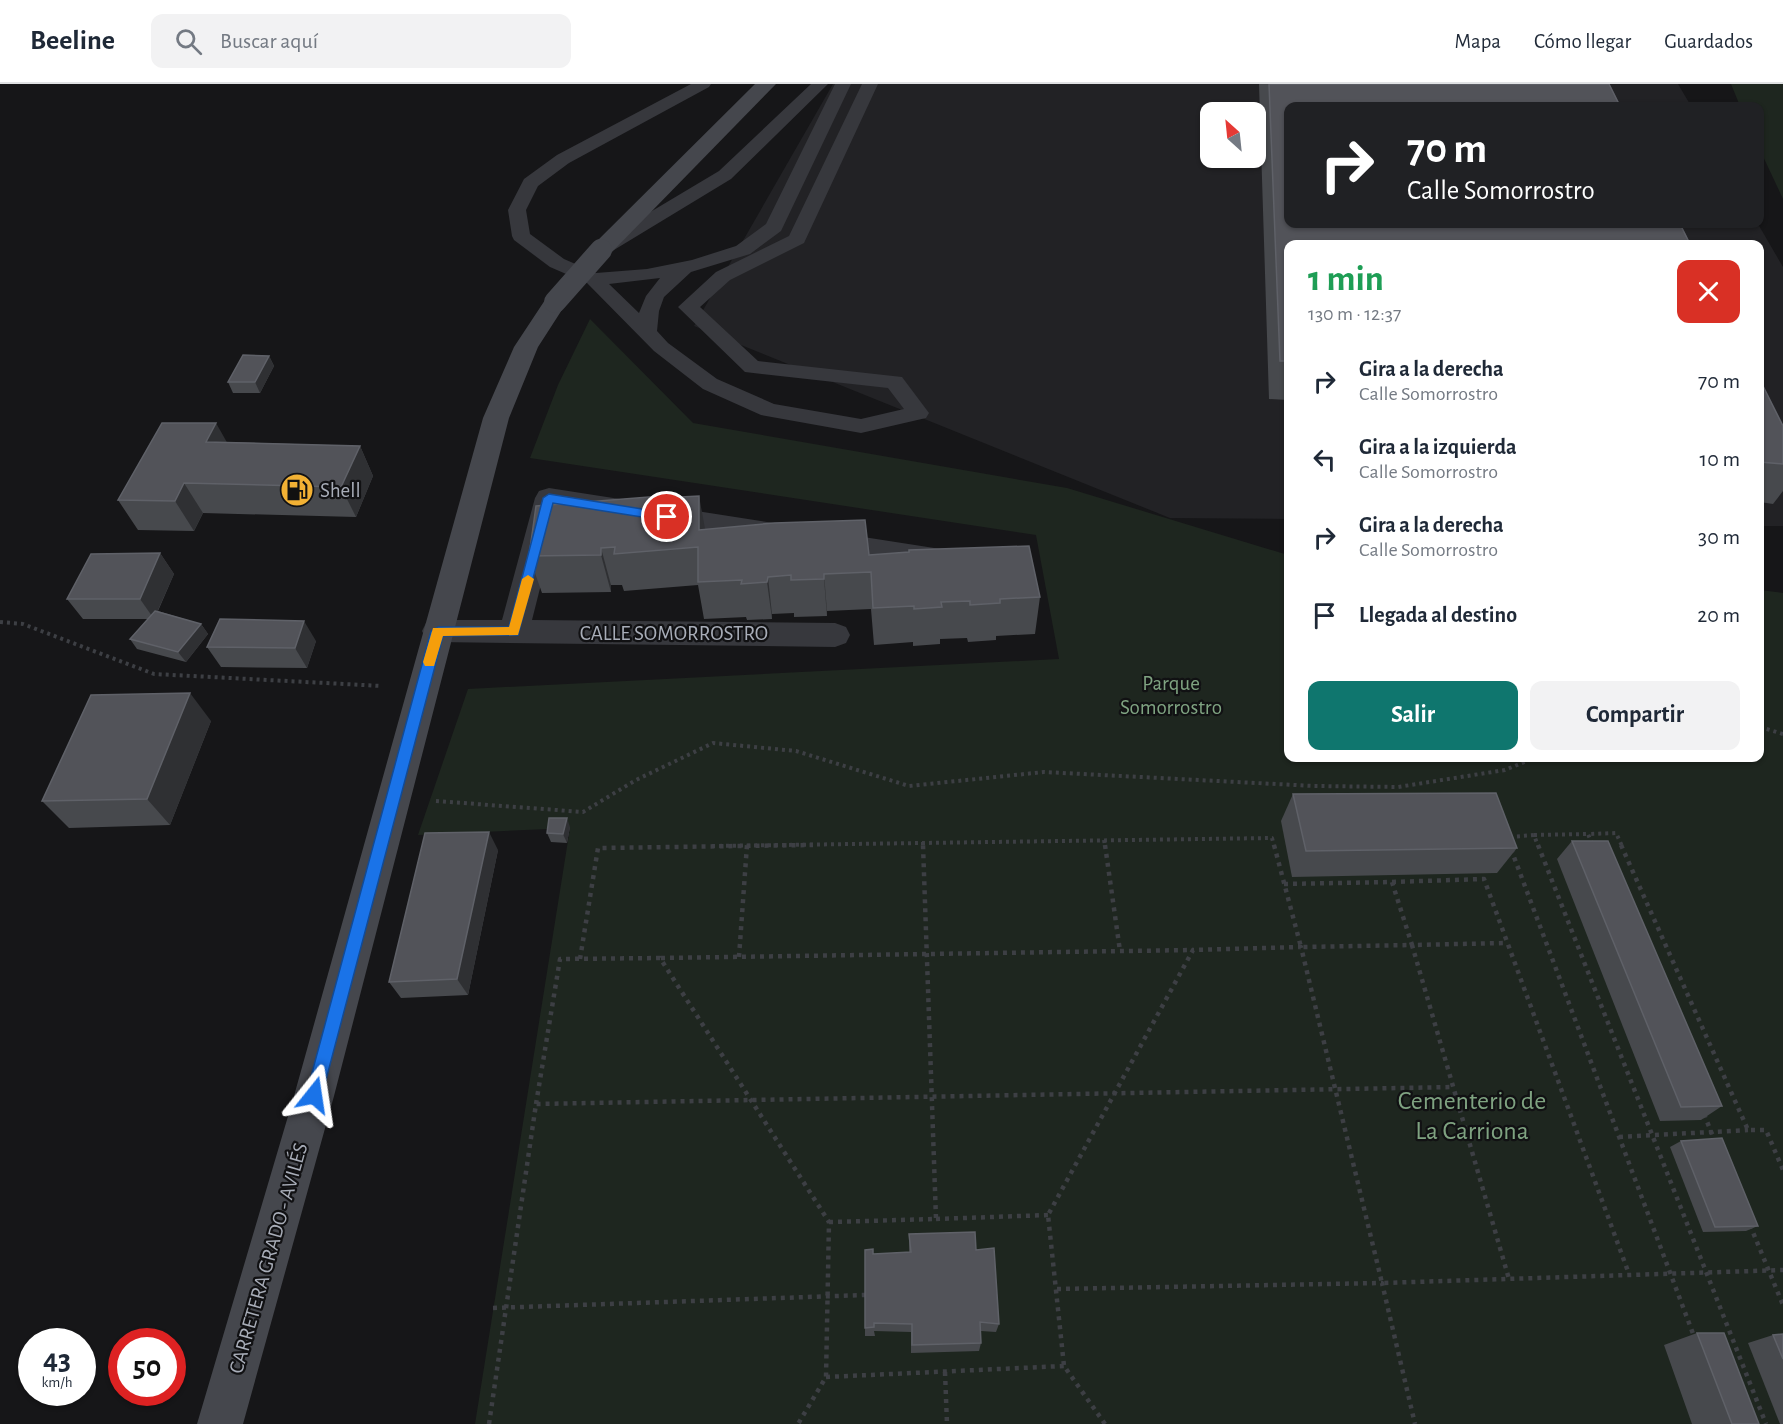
<!DOCTYPE html>
<html lang="es">
<head>
<meta charset="utf-8">
<style>
	:root { --surface:#fff; --page:#f2f2f3; --text:#1f2937; --muted:#747a83; --line:#e0e1e3; --accent:#0f766e }
	body { margin:0; font-family:"Alegreya Sans",sans-serif; background:var(--page); color:var(--text); height:100vh; display:flex; flex-direction:column; font-size:22px; white-space:nowrap }
	* { box-sizing:border-box; margin:0 }
	p { font-size:20px; color:var(--muted) }
	.icon { flex:none; width:33px; height:33px; fill:none; stroke:currentColor; stroke-width:2; stroke-linecap:round; stroke-linejoin:round }
	.map { position:relative; flex:1; overflow:hidden }
	.side { position:absolute; left:1284px; top:156px; width:480px; height:522px; display:flex; flex-direction:column; background:var(--surface); border-radius:12px; box-shadow:0 2px 4px #0004 }
	.side>* { flex:none }
	.banner { position:absolute; left:1284px; top:18px; width:480px; height:126px; border-radius:12px; box-shadow:0 2px 4px #0004; background:#202124; color:#fff; overflow:hidden }
	.needle { width:39px; rotate:333deg }
	.fabs { position:absolute; left:1200px; top:18px; display:grid; gap:12px }
	.fabs a { display:grid; place-items:center; width:66px; height:66px; border-radius:12px; background:var(--surface); box-shadow:0 2px 4px #0004; font-size:30px }
	.speed { position:absolute; left:18px; top:1244px; display:flex; gap:12px; font-size:30px; font-weight:700; text-align:center }
	.speed>* { display:grid; place-content:center; width:78px; height:78px; border-radius:50%; background:var(--surface); box-shadow:0 2px 4px #0004; line-height:1 }
	.speed small { font-size:15px; font-weight:400 }
	.speed .limit { border:9px solid #d22; background:#fff; color:#111 }
	.pin { position:absolute; display:grid; place-items:center; width:51px; height:51px; color:#fff; margin:-26px; border:3px solid #fff; border-radius:50%; box-shadow:0 2px 6px #0007 }
	.me { position:absolute; width:66px; margin:-33px; rotate:15deg; stroke-linejoin:round; filter:drop-shadow(0 0 4px #0008) }
	.turn { display:flex; align-items:center; gap:21px; height:126px; padding:0 24px; font-size:27px }
	.turn .icon { width:78px; height:78px; stroke-width:2.5 }
	.turn b { display:block; font-size:42px; line-height:51px }
	.round { display:grid; place-items:center; flex:none; width:63px; height:63px; border-radius:12px; background:var(--page) }
	.head { display:flex; align-items:center; justify-content:space-between; height:102px; padding:0 24px }
	h1 { font-size:36px; font-weight:600; line-height:45px; color:#1e9e55 }
	.action { display:flex; gap:12px; margin-top:auto; padding:12px 24px }
	.action a { flex:1; height:69px; border-radius:12px; background:var(--accent); color:#fff; font-size:24px; font-weight:600; line-height:69px; text-align:center }
	.action a+a { background:var(--page); color:var(--text) }
	ul { padding:0; list-style:none }
	li { display:flex; align-items:center; gap:18px; height:78px; padding:0 24px }
	li div { flex:1 }
	li b { display:block; font-size:22px }
	li em { font-style:normal }
	header { display:flex; align-items:center; gap:36px; box-sizing:border-box; height:84px; padding:0 30px; background:var(--surface); border-bottom:2px solid var(--line) }
	header strong { font-size:28px }
	nav { display:flex; gap:33px; margin-inline-start:auto; font-size:21px }
	.search { width:420px; height:54px; background:var(--page); display:flex; align-items:center; gap:15px; box-sizing:border-box; padding:0 21px; border-radius:12px; color:var(--muted); font-size:22px }
	.map>svg:first-child { display:block }
	.built { fill:#222225; fill-rule:evenodd }
	.green { fill:#1e261f }
	.lines { fill:none; stroke-linecap:round; stroke-linejoin:round }
	.path-far1 { stroke:#3d3f44; stroke-width:4; stroke-dasharray:3 4; stroke-linecap:butt }
	.path { stroke:#3d3f44; stroke-width:4.5; stroke-dasharray:4 5; stroke-linecap:butt }
	.lane { fill:#37383d; fill-rule:evenodd }
	.street { fill:#37383d; fill-rule:evenodd }
	.secondary { fill:#45474d; fill-rule:evenodd }
	.secondary-bridge { stroke:#45474d; stroke-width:22 }
	.wall { fill:#47494d }
	.shaded-wall { fill:#2f3033 }
	.building { fill:#525359; stroke:#5f6168; stroke-width:1.5 }
	.route { fill:#1a73e8; stroke:#114b97; stroke-width:1.5 }
	.slow { fill:#f59e0b }
	.labels { text-anchor:middle; stroke-width:4.5; stroke-linejoin:round; paint-order:stroke }
	.poi-label { font-size:21px; fill:#a8adb8; stroke:#111113; text-anchor:start }
	.street-label { font-size:21px; fill:#a8adb8; stroke:#111113 }
	.park-label { font-size:21px; fill:#7fa381; stroke:#111113 }
	.near-park-label { font-size:26px; fill:#7fa381; stroke:#111113 }
</style>
</head>
<body>
<header>
<strong>Beeline</strong>
<div class="search"><svg class="icon" aria-label="search" viewBox="0 0 24 24"><circle cx="10" cy="10" r="6"/><path d="M15 15l6 6"/></svg>Buscar aquí</div>
<nav><a>Mapa</a><a>Cómo llegar</a><a>Guardados</a></nav>
</header>
<div class="map">
<svg width="1783" height="1340" viewBox="0 0 1783 1340">
	<rect width="100%" height="100%" fill="#161618"/>
	<path class="built" d="M833,0H1678L1691,22H1288V140H1758L1783,183V442H1760V160H1288V435L1170,434L694,242ZM1210,28H1256V74H1210Z"/>
	<g class="green">
		<path d="M1731,0H1783V115L1760,66V22H1740Z"/>
		<path d="M590,235L693,339L1067,404L1288,471V674H1760V506L1783,509V1340H475L570,744L418,751L468,605L1059,575L1036,451L530,374L558,301Z"/>
	</g>
	<g class="lines">
		<g class="path-far1">
			<path d="M0,538L23,540L154,590L382,602"/>
			<path d="M1760,643L1783,650"/>
			<path d="M436,717L583,728L636,696L713,659L796,667L909,702L1044,688L1314,702L1398,703L1505,686L1534,674"/>
			<path d="M1534,751L1587,750"/>
			<path d="M1510,753L1534,751L1538,762"/>
			<path d="M1104,756L1105,762"/>
			<path d="M923,758V762"/>
			<path d="M1592,760L1588,750L1616,749L1622,762"/>
			<path d="M712,762L1272,754L1274,762"/>
		</g>
		<g class="path">
			<path d="M1105,761L1120,867"/>
			<path d="M1274,761L1301,863L1412,861L1509,1195"/>
			<path d="M1538,761L1766,1340"/>
			<path d="M1621,761L1748,1046H1766L1783,1086"/>
			<path d="M1511,765L1695,1255"/>
			<path d="M1392,798L1484,795L1629,1190"/>
			<path d="M1284,800L1392,798L1412,861L1507,859"/>
			<path d="M739,873L747,761"/>
			<path d="M661,874L1193,866"/>
			<path d="M580,875L598,764L813,761"/>
			<path d="M536,1020L560,875L660,874L829,1138L826,1293L798,1340"/>
			<path d="M1704,1030L1716,1060"/>
			<path d="M1619,1053L1748,1046"/>
			<path d="M936,1135L1048,1131"/>
			<path d="M829,1138L936,1135L923,761"/>
			<path d="M1750,1141L1783,1221"/>
			<path d="M1057,1205L1382,1199L1415,1340"/>
			<path d="M493,1224L865,1211"/>
			<path d="M945,1288L947,1340"/>
			<path d="M826,1293L1064,1282"/>
			<path d="M489,1340L536,1020L1454,1003"/>
			<path d="M1105,1340L1064,1282L1048,1131L1193,866L1301,863L1382,1199L1783,1186"/>
		</g>
		<g class="lane">
			<path d="M691,0H711L709,3L569,79L538,102L526,126L530,150L564,175L596,189L647,185L692,176L736,162L766,140L835,0H851L781,147L750,170L691,188L664,213L659,227L657,247L668,259L717,295L774,320L861,335L904,325L888,304L745,288L678,223L716,188L789,152L862,0H878L804,159L730,196L700,223L758,277L902,293L929,329L926,334L861,349L761,331L703,305L654,267L587,199L550,183L514,156L512,152L508,126L524,95L557,71ZM660,194L646,212L639,229L609,200Z"/>
			<path d="M811,0H828L731,95L609,169H595L593,165L595,161L719,87Z"/>
		</g>
		<path class="street" d="M549,404L947,466L957,469L962,476L957,483L947,486L560,425L532,536L835,539L846,543L850,551L846,559L835,563L437,558L426,555L422,547L426,539L437,536H502L535,414L539,407Z"/>
		<g class="secondary">
			<path d="M755,0H776L609,171L601,173L593,171L590,166L593,161Z"/>
			<path d="M555,211L563,213L567,218L538,263L509,334L334,1012L243,1340H197L294,1012L483,334L514,263L547,213Z"/>
		</g>
		<path class="secondary-bridge" d="M555,218L601,166"/>
	</g>
	<g class="wall">
		<path d="M1259,0H1609L1288,160V316L1269,315Z"/>
		<path d="M269,272L274,282L260,309H233L228,298Z"/>
		<path d="M1760,296L1783,342V407L1773,420L1760,418Z"/>
		<path d="M227,358L360,362L373,392L356,433L203,429L194,447L138,446L118,416Z"/>
		<path d="M662,414L705,445L869,471L1040,513L1035,550L996,552V556L968,558L967,554L940,555V560L913,562V558L874,561L871,525L827,527V532L794,533V529L772,530V535L747,536L746,533L704,535L698,501L624,507L622,501H611V508L542,509L529,472Z"/>
		<path d="M160,469L174,490L158,527L201,540L208,550L186,578L137,565L130,555L148,535H83L67,515Z"/>
		<path d="M316,557L307,584L221,583L207,563Z"/>
		<path d="M211,637L170,741L69,744L42,717Z"/>
		<path d="M1293,710L1517,764L1497,789L1292,793L1281,737Z"/>
		<path d="M570,743L567,759L551,758L547,749Z"/>
		<path d="M1572,757L1722,1022L1701,1036L1660,1037L1557,775Z"/>
		<path d="M498,766L468,911L401,914L389,898Z"/>
		<path d="M1681,1057L1758,1142L1746,1147L1703,1148L1670,1063Z"/>
		<path d="M909,1150L976,1166L999,1240L996,1248L981,1247V1259L979,1267L911,1269V1248L874,1247L875,1252H865V1244L873,1170L909,1168Z"/>
		<path d="M1697,1249L1759,1340H1692L1664,1261Z"/>
		<path d="M1783,1250V1340H1780L1748,1259L1773,1251Z"/>
	</g>
	<g class="shaded-wall">
		<path d="M269,272L274,282L260,309L255,298Z"/>
		<path d="M216,339L233,369L206,358Z"/>
		<path d="M360,362L373,392L356,433L341,403Z"/>
		<path d="M184,399L203,429L194,447L175,417Z"/>
		<path d="M699,412L706,450L699,446Z"/>
		<path d="M601,464L611,501V508L601,471Z"/>
		<path d="M160,469L174,490L154,535L140,515Z"/>
		<path d="M824,490L827,527V532L824,495Z"/>
		<path d="M768,493L772,530V535L767,498Z"/>
		<path d="M304,537L316,557L307,584L295,564Z"/>
		<path d="M201,540L208,550L186,578L178,568Z"/>
		<path d="M190,609L211,637L170,741L147,715Z"/>
		<path d="M567,734L570,743L567,759L563,750Z"/>
		<path d="M489,748L498,766L468,911L457,895Z"/>
	</g>
	<g class="building">
		<path d="M1269,0H1609L1620,22H1288V140H1680L1690,160H1288V277H1280Z"/>
		<path d="M243,271L269,272L255,298H228Z"/>
		<path d="M1760,296L1783,342V380L1760,378Z"/>
		<path d="M162,339H216L206,358L360,362L341,403L184,399L175,417L118,416Z"/>
		<path d="M661,412V414L699,412V446L774,439L865,436L869,471L909,468V466L1029,462L1040,513L1000,515V519L970,521V517L941,518L942,523L914,525V522L873,524L871,488L824,490V495L791,496V491L768,493L767,498L741,500L742,496L698,498V463L614,470L615,463L601,464V471L529,472L536,422Z"/>
		<path d="M160,469L140,515H67L91,470Z"/>
		<path d="M155,527L201,540L178,568L130,555Z"/>
		<path d="M220,535L304,537L295,564L207,563Z"/>
		<path d="M190,609L147,715L42,717L91,611Z"/>
		<path d="M1496,709L1517,764L1306,767L1293,710Z"/>
		<path d="M549,734H567L563,750L547,749Z"/>
		<path d="M489,748L457,895L389,898L425,749Z"/>
		<path d="M1572,757H1608L1722,1022L1681,1023Z"/>
		<path d="M1722,1054L1758,1142L1715,1143L1681,1057Z"/>
		<path d="M975,1148L976,1166L994,1164L999,1240L980,1238L981,1259L912,1261V1240L874,1239V1243L865,1244V1166L873,1165V1170L911,1168L909,1150Z"/>
		<path d="M1697,1249H1724L1759,1340H1732Z"/>
		<path d="M1783,1250V1275L1773,1251Z"/>
	</g>
	<path class="route" d="M549,410L667,429L672,433L667,437L553,419L518,551L443,552L322,1011L320,1017L314,1019L308,1017L306,1011L431,547L438,543H509L543,414Z"/>
	<path class="slow" d="M528,491L534,495L518,551L443,552L434,582H425L423,578L433,544L509,543L522,495Z"/>
	<defs>
		<g id="fuel-disc" transform="scale(1.725)"><circle r="9.5" fill="#f2b134" stroke="#111113"/><path d="M-5.5-6h7V0h2V4h1.3V-2.5L3-4.5l.8-.8L6-3V5H2.5V1h-1V6h-7ZM-4.2-4.7v3.2H.2V-4.7Z" fill="#111"/></g>
	</defs>
	<g fill-rule="evenodd">
		<use href="#fuel-disc" x="297" y="406"/>
	</g>
	<g class="labels">
		<g class="poi-label">
			<text x="320" y="413">Shell</text>
		</g>
		<g class="street-label">
			<text x="674" y="556">CALLE SOMORROSTRO</text>
			<text transform="translate(268 1174) rotate(-74)" y="7">CARRETERA GRADO - AVILÉS</text>
		</g>
		<g class="park-label">
			<text x="1171" y="606">Parque<tspan x="1171" dy="24">Somorrostro</tspan></text>
		</g>
		<g class="near-park-label">
			<text x="1472" y="1025">Cementerio de<tspan x="1472" dy="30">La Carriona</tspan></text>
		</g>
	</g>
</svg>
<div class="fabs">
<a><svg class="needle" viewBox="-14 -14 28 28"><path d="M0-13l5 13h-10z" fill="#e53935"/><path d="M0 13l5-13h-10z" fill="#747a83"/></svg></a>
</div>
<div class="speed"><div>43<small>km/h</small></div><div class="limit">50</div></div>
<div class="pin" style="left:667px;top:433px;background:#d93025"><svg class="icon" aria-label="arrive" viewBox="0 0 24 24"><path d="M6 21V4h12l-3 4 3 4H6"/></svg></div>
<svg class="me" style="left:314px;top:1011px" viewBox="-20 -20 40 40"><path d="M0-17L14 15 0 8-14 15z" fill="#1a73e8" stroke="#fff" stroke-width="4"/></svg>
<div class="banner">
<div class="turn"><svg class="icon" aria-label="right" viewBox="0 0 24 24"><path d="M7 20v-9h11M14 6l5 5-5 5"/></svg><div><b>70 m</b>Calle Somorrostro</div></div>
</div>
<section class="side">
<div class="head"><div><h1>1 min</h1><p>130 m · 12:37</p></div><a class="round" style="background:#d93025;color:#fff"><svg class="icon" aria-label="close" viewBox="0 0 24 24"><path d="M6 6l12 12M18 6L6 18"/></svg></a></div>
<ul>
<li><svg class="icon" aria-label="right" viewBox="0 0 24 24"><path d="M7 20v-9h11M14 6l5 5-5 5"/></svg><div><b>Gira a la derecha</b><p>Calle Somorrostro</p></div><em>70 m</em></li>
<li><svg class="icon" aria-label="left" viewBox="0 0 24 24"><path d="M17 20v-9H6M10 6l-5 5 5 5"/></svg><div><b>Gira a la izquierda</b><p>Calle Somorrostro</p></div><em>10 m</em></li>
<li><svg class="icon" aria-label="right" viewBox="0 0 24 24"><path d="M7 20v-9h11M14 6l5 5-5 5"/></svg><div><b>Gira a la derecha</b><p>Calle Somorrostro</p></div><em>30 m</em></li>
<li><svg class="icon" aria-label="arrive" viewBox="0 0 24 24"><path d="M6 21V4h12l-3 4 3 4H6"/></svg><div><b>Llegada al destino</b></div><em>20 m</em></li>
</ul>
<div class="action"><a>Salir</a><a>Compartir</a></div>
</section>
</div>
</body>
</html>
